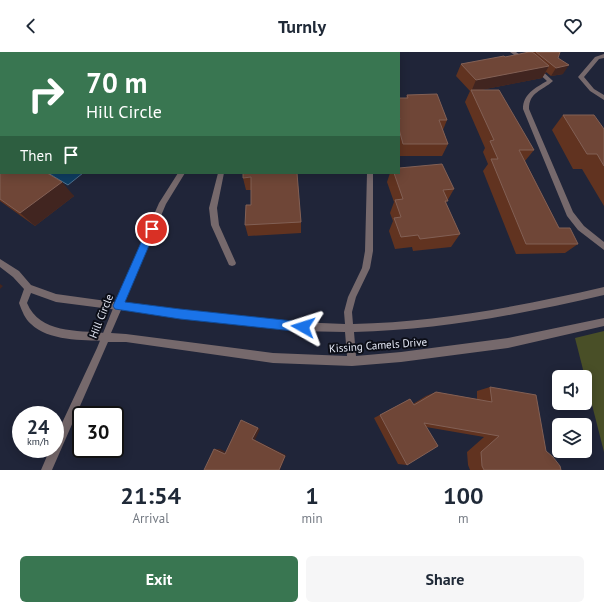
<!DOCTYPE html>
<html lang="en">
<head>
<meta charset="utf-8">
<style>
	:root { --surface:#fff; --page:#f6f6f7; --text:#1f2937; --muted:#747a83; --accent:#397651 }
	body { margin:0; font-family:"PT Sans",sans-serif; background:var(--page); color:var(--text); height:100vh; display:flex; flex-direction:column; font-size:15px; white-space:nowrap }
	* { box-sizing:border-box; margin:0 }
	p { font-size:13px; color:var(--muted) }
	.icon { flex:none; width:22px; height:22px; fill:none; stroke:currentColor; stroke-width:2; stroke-linecap:round; stroke-linejoin:round }
	.map { position:relative; height:418px; overflow:hidden }
	.sheet { display:flex; flex-direction:column; background:var(--surface); flex:1 }
	.sheet>* { flex:none }
	.top-card { position:absolute; left:0px; top:0px; width:400px; height:122px; box-shadow:0 2px 10px #0003; background:#397651; color:#fff; overflow:hidden }
	.tools { position:absolute; left:552px; top:318px; display:grid; gap:8px }
	.tools a { display:grid; place-items:center; width:40px; height:40px; border-radius:6px; background:var(--surface); box-shadow:0 2px 10px #0003; font-size:20px }
	.speed { position:absolute; left:12px; top:354px; display:flex; gap:8px; font-size:20px; font-weight:700; text-align:center }
	.speed>* { display:grid; place-content:center; width:52px; height:52px; border-radius:50%; background:var(--surface); box-shadow:0 2px 10px #0003; line-height:1 }
	.speed small { font-size:10px; font-weight:400 }
	.speed .limit { border:2px solid #111; border-radius:6px; background:#fff; color:#111 }
	.pin { position:absolute; display:grid; place-items:center; width:34px; height:34px; color:#fff; margin:-17px; border:2px solid #fff; border-radius:50%; box-shadow:0 1px 4px #0007 }
	.me { position:absolute; width:44px; margin:-22px; rotate:276deg; stroke-linejoin:round; filter:drop-shadow(0 0 3px #0008) }
	.turn { display:flex; align-items:center; gap:14px; height:84px; padding:0 20px; font-size:18px }
	.turn .icon { width:52px; height:52px; stroke-width:2.5 }
	.turn b { display:block; font-size:28px; line-height:34px }
	.then { display:flex; align-items:center; height:38px; padding:0 20px; background:#0003; gap:8px; font-size:15px }
	.eta { display:flex; justify-content:space-evenly; align-items:center; height:68px; text-align:center }
	.eta b { font-size:24px; font-weight:600; line-height:28px }
	.action { display:flex; gap:8px; margin-top:auto; padding:8px 20px }
	.action a { flex:1; height:46px; border-radius:6px; background:var(--accent); color:#fff; font-size:16px; font-weight:600; line-height:46px; text-align:center }
	.action a+a { background:var(--page); color:var(--text) }
	header { display:flex; justify-content:space-between; align-items:center; height:52px; padding:0 20px; background:var(--surface); font-size:18px; font-weight:600 }
	.map>svg:first-child { display:block }
	.green { fill:#494f27 }
	.water { fill:#0f3e63; stroke:#4f718f }
	.lines { fill:none; stroke-linecap:round; stroke-linejoin:round }
	.service { fill:#76696c; fill-rule:evenodd }
	.minor { fill:#76696c; fill-rule:evenodd }
	.wall { fill:#613320 }
	.shaded-wall { fill:#412520 }
	.building { fill:#6f4637; stroke:#826055 }
	.route { fill:#1a73e8; stroke:#114b97 }
	.labels { text-anchor:middle; stroke-width:4; stroke-linejoin:round; paint-order:stroke }
	.street-label { font-size:11px; fill:#e5e9f6; stroke:#0c0e17 }
</style>
</head>
<body>
<header><svg class="icon" aria-label="back" viewBox="0 0 24 24"><path d="M15 5l-7 7 7 7"/></svg>Turnly<svg class="icon" aria-label="heart" viewBox="0 0 24 24"><path d="M12 20l-8-8c-3-5 5-10 8-4 3-6 11-1 8 4z"/></svg></header>
<div class="map">
<svg width="604" height="418" viewBox="0 0 604 418">
	<rect width="100%" height="100%" fill="#202539"/>
	<path class="green" d="M604,279V400L575,286Z"/>
	<path class="water" d="M48,121H83L68,133Z"/>
	<g class="lines">
		<g class="service">
			<path d="M510,0H516L529,9L524,10Z"/>
			<path d="M604,2V6L599,7L584,25L594,37L604,43V48L590,39L578,25L595,5Z"/>
			<path d="M534,15H538L553,29C542,39 529,40 529,57L573,160L584,174L604,190V198L578,178L567,164L523,57C523,42 535,36 547,29L534,17Z"/>
			<path d="M0,207L19,219L31,233L56,242L121,251L122,254L121,257L118,258L56,250L31,241L27,251C40,282 77,278 105,281L108,282L110,285L108,288L105,289C83,288 48,289 31,272C25,267 22,259 19,251L24,237L13,225L0,215Z"/>
		</g>
		<g class="minor">
			<path d="M235,0H241L234,1Z"/>
			<rect x="258" y="0" width="6" height="1"/>
			<rect x="373" y="0" width="6" height="1"/>
			<path d="M178,121H185L166,152L124,251L296,270L345,272L344,260L348,245L362,216L365,199L367,121H373V199L370,216L356,245L352,260L353,272C438,270 522,254 604,235V243C522,262 439,278 354,280L356,304L401,300L508,286L604,266V274L508,296L401,310L352,314L273,311L126,290H108L52,418H41L50,397H55V386L97,296L114,254L159,151ZM121,258L296,279L345,280L347,304L273,301L126,282L111,281Z"/>
			<path d="M218,121H224L217,156L219,173L236,211L235,213L232,214L229,213L211,173L209,156Z"/>
		</g>
	</g>
	<g class="wall">
		<path d="M527,0H560L558,6L563,22L551,24L546,20L542,26L480,38L534,98L525,109L559,176L578,192L565,201L516,202L483,119L488,112L483,100L485,96L465,50L470,39L456,24L461,12L505,5L526,1Z"/>
		<path d="M407,43L447,68L443,78L448,92L442,104H399V46H406Z"/>
		<path d="M563,63L604,77V154L582,117H573L552,78Z"/>
		<path d="M0,93L74,144L35,174L0,149Z"/>
		<path d="M297,121L301,170V181L248,184L245,173L251,153V138H246L243,126Z"/>
		<path d="M390,121H399L454,137L446,151L460,182L451,195L413,199L412,195L395,197L389,179L393,169L390,161L394,150L387,130Z"/>
		<path d="M490,335L546,399L561,418H470L468,413L467,400L484,385L426,375L407,413L398,412L374,366L410,347L413,352L426,344L436,340L477,347V339Z"/>
	</g>
	<g class="shaded-wall">
		<path d="M0,0H24V1H1V5L0,4Z"/>
		<path d="M569,13L563,22L551,24L556,16Z"/>
		<path d="M549,14L542,26L471,40L476,28Z"/>
		<path d="M62,130L74,144L35,174L20,161Z"/>
		<path d="M0,232L3,234L0,237Z"/>
		<path d="M258,376L260,377L255,388L286,403L280,418H279L252,387Z"/>
		<path d="M214,397H220L230,402H225Z"/>
	</g>
	<g class="building">
		<path d="M68,0H83L84,1H64Z"/>
		<rect x="280" y="0" width="35" height="1"/>
		<path d="M529,0H532L535,2L549,14L476,28L461,12L504,4L505,5Z"/>
		<path d="M536,0H560L558,6L569,13L556,16Z"/>
		<path d="M471,38H499L534,98H519L559,176H570L578,192H526L491,107H498L490,89L494,88Z"/>
		<path d="M437,42L447,68H439L448,92H403L399,77V67H400L399,64V46H408L407,43Z"/>
		<path d="M563,63H594L604,77V114L597,102H587Z"/>
		<path d="M0,93H1V121H47L62,130L20,161L0,147Z"/>
		<path d="M442,112L454,137L443,138L448,149H445L460,182L420,187L418,183L401,185L394,166L401,165L395,148L403,147L394,121H399V116Z"/>
		<path d="M243,121H297L301,170L245,173L246,153H251V125L243,126Z"/>
		<path d="M490,335L536,343L546,399L553,405L560,414L561,418H484L482,414L481,400L499,384L424,371L438,394L407,413L380,363L410,347L414,353L436,340L492,350Z"/>
		<path d="M241,368L258,376L252,387L285,404L279,418H204L214,397L225,402Z"/>
	</g>
	<path class="route" d="M152,174L156,177L125,250L180,257L303,270L307,271L308,275L307,278L303,280L180,267L115,257L113,254L147,177Z"/>
	<g class="labels">
		<g class="street-label">
			<text transform="translate(101 264) rotate(-68)" y="4">Hill Circle</text>
			<text transform="translate(378 293) rotate(-4)" y="4">Kissing Camels Drive</text>
		</g>
	</g>
</svg>
<div class="tools">
<a><svg class="icon" aria-label="sound" viewBox="0 0 24 24"><path d="M4 9h4l5-4v14l-5-4H4zM17 9q2 3 0 6"/></svg></a>
<a><svg class="icon" aria-label="layers" viewBox="0 0 24 24"><path d="M12 4l9 5-9 5-9-5zM3 14l9 5 9-5"/></svg></a>
</div>
<div class="speed"><div>24<small>km/h</small></div><div class="limit">30</div></div>
<div class="pin" style="left:152px;top:177px;background:#d93025"><svg class="icon" aria-label="arrive" viewBox="0 0 24 24"><path d="M6 21V4h12l-3 4 3 4H6"/></svg></div>
<svg class="me" style="left:303px;top:275px" viewBox="-20 -20 40 40"><path d="M0-17L14 15 0 8-14 15z" fill="#1a73e8" stroke="#fff" stroke-width="4"/></svg>
<div class="top-card">
<div class="turn"><svg class="icon" aria-label="right" viewBox="0 0 24 24"><path d="M7 20v-9h11M14 6l5 5-5 5"/></svg><div><b>70 m</b>Hill Circle</div></div>
<div class="then">Then<svg class="icon" aria-label="arrive" viewBox="0 0 24 24"><path d="M6 21V4h12l-3 4 3 4H6"/></svg></div>
</div>
</div>
<section class="sheet">
<div class="eta">
<div><b>21:54</b><p>Arrival</p></div>
<div><b>1</b><p>min</p></div>
<div><b>100</b><p>m</p></div>
</div>
<div class="action"><a>Exit</a><a>Share</a></div>
</section>
</body>
</html>
